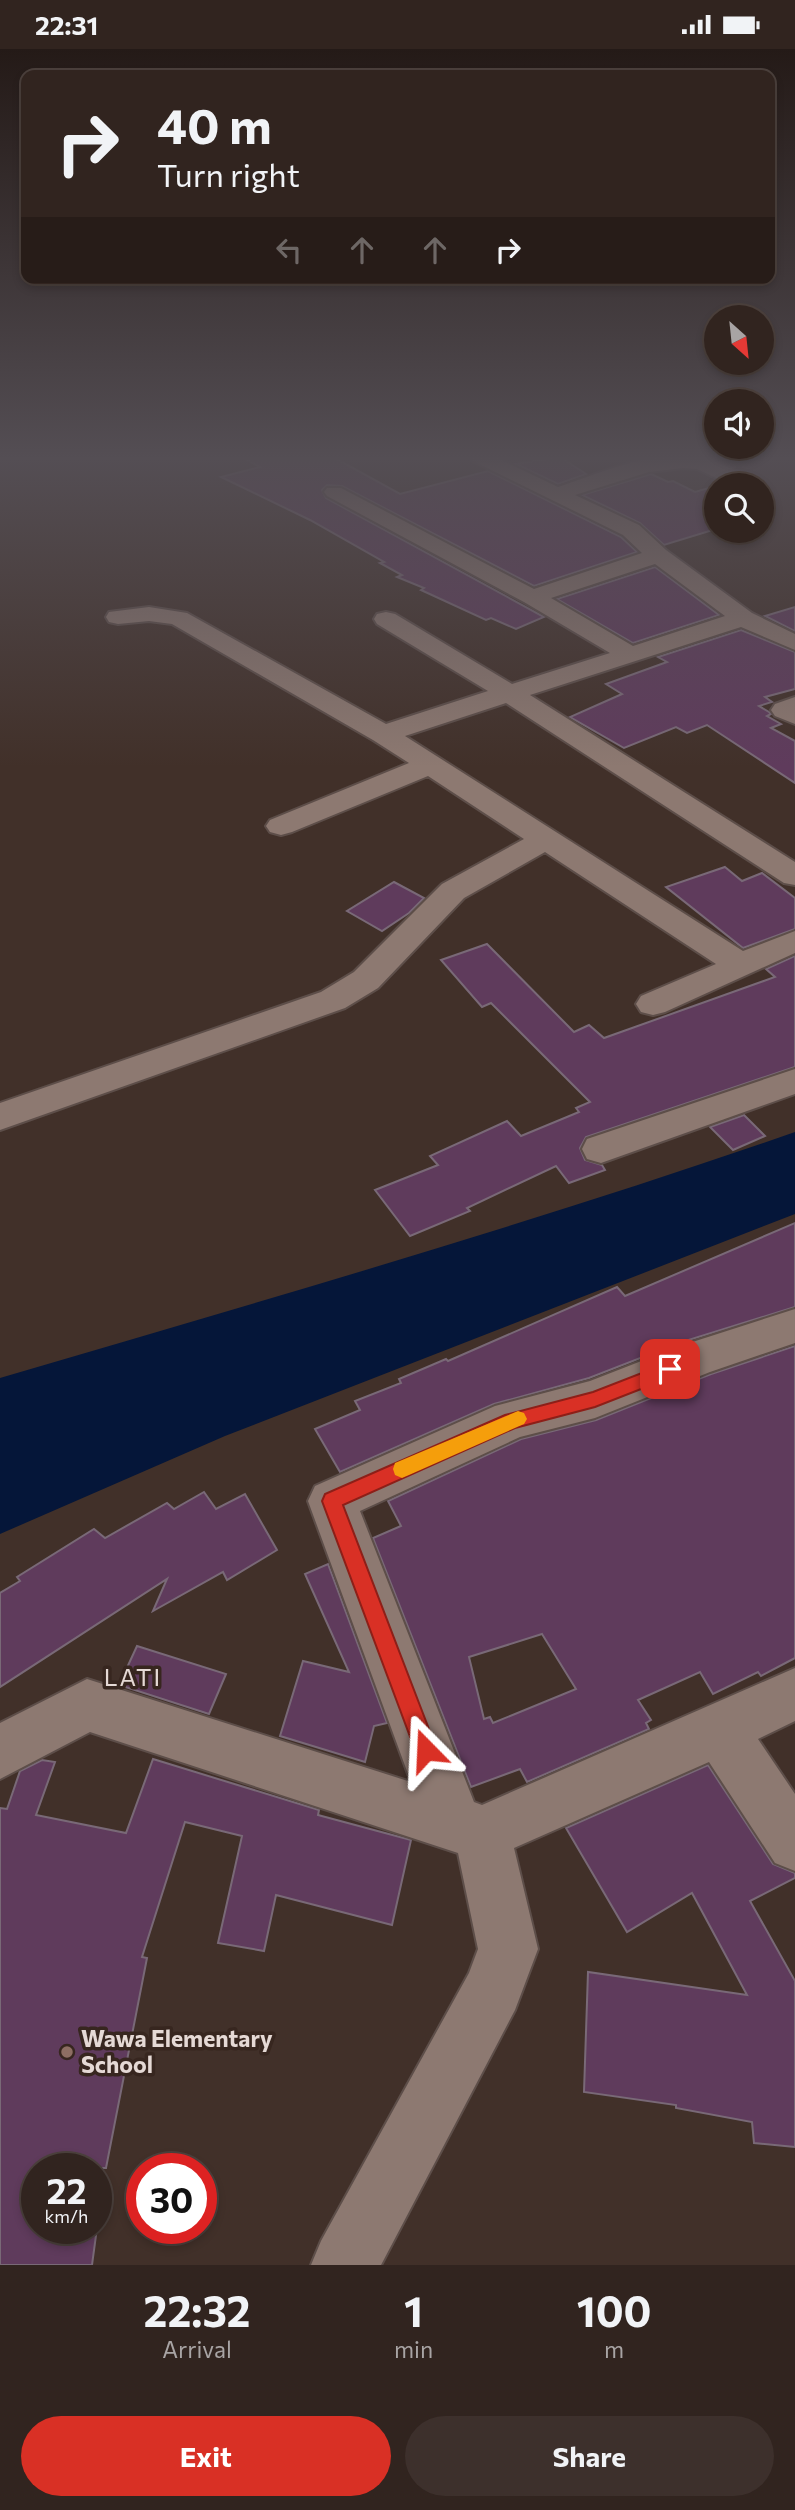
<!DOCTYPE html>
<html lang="en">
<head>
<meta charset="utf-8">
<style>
	:root { --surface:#31241f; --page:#3d302c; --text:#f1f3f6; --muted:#a8a4a4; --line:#4c413d; --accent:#d93025 }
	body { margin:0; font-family:Commissioner,sans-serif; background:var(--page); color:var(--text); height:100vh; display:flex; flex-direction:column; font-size:26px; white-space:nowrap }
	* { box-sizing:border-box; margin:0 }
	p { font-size:23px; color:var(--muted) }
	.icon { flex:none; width:38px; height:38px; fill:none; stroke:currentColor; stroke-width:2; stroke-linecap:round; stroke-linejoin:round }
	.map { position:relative; height:2216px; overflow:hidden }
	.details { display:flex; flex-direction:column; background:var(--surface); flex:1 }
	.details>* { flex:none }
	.banner { position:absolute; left:21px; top:21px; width:754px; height:214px; border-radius:14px; box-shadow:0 4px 10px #0003,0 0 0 2px var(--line); background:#31241f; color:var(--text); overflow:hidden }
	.needle { width:46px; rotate:153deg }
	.fabs { position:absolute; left:704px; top:256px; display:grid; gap:14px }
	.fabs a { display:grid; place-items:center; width:70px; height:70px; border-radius:50%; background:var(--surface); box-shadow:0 4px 10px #0003,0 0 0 2px var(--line); font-size:35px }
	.speed { position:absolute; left:21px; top:2104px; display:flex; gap:14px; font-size:35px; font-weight:700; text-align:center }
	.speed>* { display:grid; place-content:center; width:91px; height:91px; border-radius:50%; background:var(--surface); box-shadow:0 4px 10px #0003,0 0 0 2px var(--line); line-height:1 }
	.speed small { font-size:18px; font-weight:400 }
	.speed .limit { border:10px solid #d22; background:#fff; color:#111 }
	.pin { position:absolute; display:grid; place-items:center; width:60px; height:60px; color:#fff; margin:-30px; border-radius:14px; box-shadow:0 4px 10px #0006 }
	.me { position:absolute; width:77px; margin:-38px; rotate:339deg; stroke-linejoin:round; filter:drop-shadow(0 0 5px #0008) }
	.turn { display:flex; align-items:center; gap:24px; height:147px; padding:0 21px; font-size:32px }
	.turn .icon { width:91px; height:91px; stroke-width:2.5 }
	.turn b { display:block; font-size:49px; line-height:60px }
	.lanes { display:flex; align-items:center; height:66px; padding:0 21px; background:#0003; justify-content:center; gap:35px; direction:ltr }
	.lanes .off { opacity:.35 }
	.eta { display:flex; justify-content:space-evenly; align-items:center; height:119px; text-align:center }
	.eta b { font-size:42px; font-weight:700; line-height:49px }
	.cta { display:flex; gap:14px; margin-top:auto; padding:14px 21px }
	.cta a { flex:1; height:80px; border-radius:42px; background:var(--accent); color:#fff; font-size:28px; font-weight:700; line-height:80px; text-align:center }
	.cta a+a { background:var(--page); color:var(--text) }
	.status { display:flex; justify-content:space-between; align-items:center; height:49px; padding:0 35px; background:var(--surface); direction:ltr }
	.status svg { height:19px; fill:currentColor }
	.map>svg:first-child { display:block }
	.water { fill:#051639 }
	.building { fill:#5f3b5c; stroke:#796977; stroke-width:2; fill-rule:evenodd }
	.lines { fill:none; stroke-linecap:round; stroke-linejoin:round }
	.minor-casing { stroke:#5d4e49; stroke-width:4 }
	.minor { fill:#8d7971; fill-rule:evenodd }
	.route { fill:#d93025; stroke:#8d1f18; stroke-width:2 }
	.slow { fill:#f59e0b }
	.education-dot { fill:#8d6e63; stroke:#37261f; stroke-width:2.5 }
	.labels { text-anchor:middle; stroke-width:7; stroke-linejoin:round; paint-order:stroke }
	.near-poi-label { font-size:23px; font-weight:bold; fill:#e5d9d5; stroke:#37261f; text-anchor:start }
	.near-neighbourhood-label { font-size:24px; letter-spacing:2px; fill:#e5d9d5; stroke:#37261f }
</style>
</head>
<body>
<div class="status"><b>22:31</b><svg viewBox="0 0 49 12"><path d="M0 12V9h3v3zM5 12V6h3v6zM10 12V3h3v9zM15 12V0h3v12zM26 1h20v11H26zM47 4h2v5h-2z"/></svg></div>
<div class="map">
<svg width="795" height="2216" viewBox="0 0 795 2216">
	<rect width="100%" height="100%" fill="#413029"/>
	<path class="water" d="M795,1083V1165L225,1387L0,1485V1329C266,1251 533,1174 795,1083Z"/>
	<g class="building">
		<path d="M242,408H333L400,445L488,422L621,488L637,503L534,537L342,437L327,436L322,441L326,449L544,568L516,580L491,569L486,571L421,541L424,539L397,528L402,526L380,514L384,513L310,471L221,428L260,418Z"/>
		<path d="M560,408L586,425L558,435L516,415Z"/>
		<path d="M651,425L668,433L673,432L695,443L716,437V480L664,496L640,474L582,446Z"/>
		<path d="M655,518L719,566L633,594L557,550Z"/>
		<path d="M795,558V582L765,567Z"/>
		<path d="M741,581L795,603V640L765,648L772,653L759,657L769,663L771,665L767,667L781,675L771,679L795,692V734L707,676L687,684L676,678L624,699L570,668L622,645L606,635L667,613L658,608Z"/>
		<path d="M725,818L742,832L762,824L795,849V880L743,899L666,838Z"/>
		<path d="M394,833L424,849L409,864L382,882L347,862Z"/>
		<path d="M487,895L574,983L589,976L604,989L775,928L766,920L795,907V1018L586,1088L580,1099L585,1111L602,1116L605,1121L569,1134L556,1117L467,1159L470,1162L410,1187L375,1141L438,1116L430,1107L507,1072L521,1087L579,1063L576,1059L590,1053L491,954L482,958L441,911Z"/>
		<path d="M744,1066L765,1087L733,1101L710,1078Z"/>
		<path d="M795,1174V1258L679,1294L589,1329L494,1355L340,1423L315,1380L360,1361L355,1352L401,1334L399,1330L446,1310L448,1312L617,1238L625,1247Z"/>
		<path d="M795,1297V1609L761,1627L758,1623L713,1645L700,1623L638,1651L651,1671L646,1674L649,1680L527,1733L520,1720L471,1738L373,1489L401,1477L388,1452L521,1390L596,1371L711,1325ZM542,1585L576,1640L493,1674L490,1668L484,1670L469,1608Z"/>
		<path d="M204,1443L216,1460L245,1445L277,1501L227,1531L223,1523L153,1562L167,1530L0,1638V1544L20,1532L17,1528L94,1480L105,1489L167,1454L174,1460Z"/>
		<path d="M328,1515L387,1674L374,1677L365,1713L280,1687L303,1612L349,1623L305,1525Z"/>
		<path d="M137,1597L226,1625L209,1665L119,1636Z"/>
		<path d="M153,1710L319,1761L318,1766L411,1791L392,1876L276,1846L264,1902L218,1894L242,1787L185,1773L142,1908L147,1909L106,2119H37V2179H97L92,2216H0V1759L7,1760L20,1722L42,1711L55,1713L36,1766L126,1784Z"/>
		<path d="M708,1716L773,1815L795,1824V1829L750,1852L795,1932V2098L754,2094L752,2073L676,2059V2056L584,2043L588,1923L747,1946L692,1844L627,1883L566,1779Z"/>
	</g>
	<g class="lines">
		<g class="minor-casing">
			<g id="minor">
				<path d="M470,408H495L558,438C601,424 654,399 700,409C720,412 737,423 755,432L758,436H731L697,420L683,419L649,423L575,446L639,476L666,501L752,564L795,585V601L741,578L530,646L795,813V836L784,834L506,654L405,687L743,902L795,882V904L665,963L653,966L641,963L636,955L641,947L716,915L545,803L464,849L378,939L345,959L0,1081V1054L321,943L354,923L442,835L524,790L428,727L292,783L281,786L270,783L266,777L270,771L409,714L373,691L172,575L149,572L118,575L109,573L106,568L109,563L149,558L187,564L386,675L488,642L377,575L374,570L377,565L386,563L395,565L512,635L610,604L524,553L327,447L324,443L327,439H341L534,540L642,504L623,486L473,412ZM655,515L725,567L633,597L551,549Z"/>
				<path d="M795,648V675L775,667L771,661L775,655Z"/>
				<path d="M795,1020V1045L601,1114L587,1110L582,1100L587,1090Z"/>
				<path d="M795,1260V1294L710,1323L595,1369L520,1388L360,1462L474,1753L482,1756L795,1619V1672L758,1690L795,1745V1822L775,1814L709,1713L514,1799L538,1900L515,1961L381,2216H311L321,2192L469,1924L478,1900L458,1804L90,1683L0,1730V1674L87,1630L411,1733L308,1452L315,1437L495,1357L590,1332L680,1297Z"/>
			</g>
		</g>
		<use href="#minor" class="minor"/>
	</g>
	<linearGradient id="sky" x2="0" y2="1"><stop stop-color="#241a17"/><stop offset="0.57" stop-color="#544e54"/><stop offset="1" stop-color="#544e54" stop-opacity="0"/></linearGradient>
	<rect width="795" height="718" fill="url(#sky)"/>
	<path class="route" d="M670,1313L677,1315L679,1320L677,1326L595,1358L515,1379L343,1456L437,1701L434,1709L426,1712L418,1709L322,1452L325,1445L505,1366L593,1343Z"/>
	<path class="slow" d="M518,1362L524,1364L527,1370L524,1375L409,1426L402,1429L395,1426L393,1420L395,1414Z"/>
	<circle class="education-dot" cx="67" cy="2003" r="7"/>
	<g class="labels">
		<g class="near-poi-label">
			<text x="81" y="1998">Wawa Elementary<tspan x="81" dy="26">School</tspan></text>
		</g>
		<g class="near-neighbourhood-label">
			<text x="133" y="1637">LATI</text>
		</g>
	</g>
</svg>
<div class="fabs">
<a><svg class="needle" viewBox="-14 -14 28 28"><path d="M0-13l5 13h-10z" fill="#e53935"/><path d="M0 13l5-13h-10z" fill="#a8a4a4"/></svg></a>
<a><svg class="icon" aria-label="sound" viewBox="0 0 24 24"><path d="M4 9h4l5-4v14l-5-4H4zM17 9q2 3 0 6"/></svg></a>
<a><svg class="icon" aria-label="search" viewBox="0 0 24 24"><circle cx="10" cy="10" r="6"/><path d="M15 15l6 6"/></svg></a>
</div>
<div class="speed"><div>22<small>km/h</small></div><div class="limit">30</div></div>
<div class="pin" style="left:670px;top:1320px;background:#d93025"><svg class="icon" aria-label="arrive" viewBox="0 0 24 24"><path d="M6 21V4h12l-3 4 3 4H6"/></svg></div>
<svg class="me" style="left:426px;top:1701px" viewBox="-20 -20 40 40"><path d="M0-17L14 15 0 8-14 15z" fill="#d93025" stroke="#fff" stroke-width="4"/></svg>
<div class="banner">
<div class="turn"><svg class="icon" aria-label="right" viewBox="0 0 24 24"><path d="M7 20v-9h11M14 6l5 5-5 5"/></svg><div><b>40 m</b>Turn right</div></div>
<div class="lanes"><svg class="icon off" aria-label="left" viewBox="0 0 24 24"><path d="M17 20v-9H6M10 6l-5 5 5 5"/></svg><svg class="icon off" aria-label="ahead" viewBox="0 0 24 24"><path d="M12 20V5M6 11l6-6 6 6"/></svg><svg class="icon off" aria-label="ahead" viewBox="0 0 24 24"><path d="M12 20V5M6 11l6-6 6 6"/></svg><svg class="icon" aria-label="right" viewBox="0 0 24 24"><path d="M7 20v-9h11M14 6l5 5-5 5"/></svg></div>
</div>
</div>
<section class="details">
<div class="eta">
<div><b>22:32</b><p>Arrival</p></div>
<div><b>1</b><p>min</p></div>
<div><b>100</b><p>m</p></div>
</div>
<div class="cta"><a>Exit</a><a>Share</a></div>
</section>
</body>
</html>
